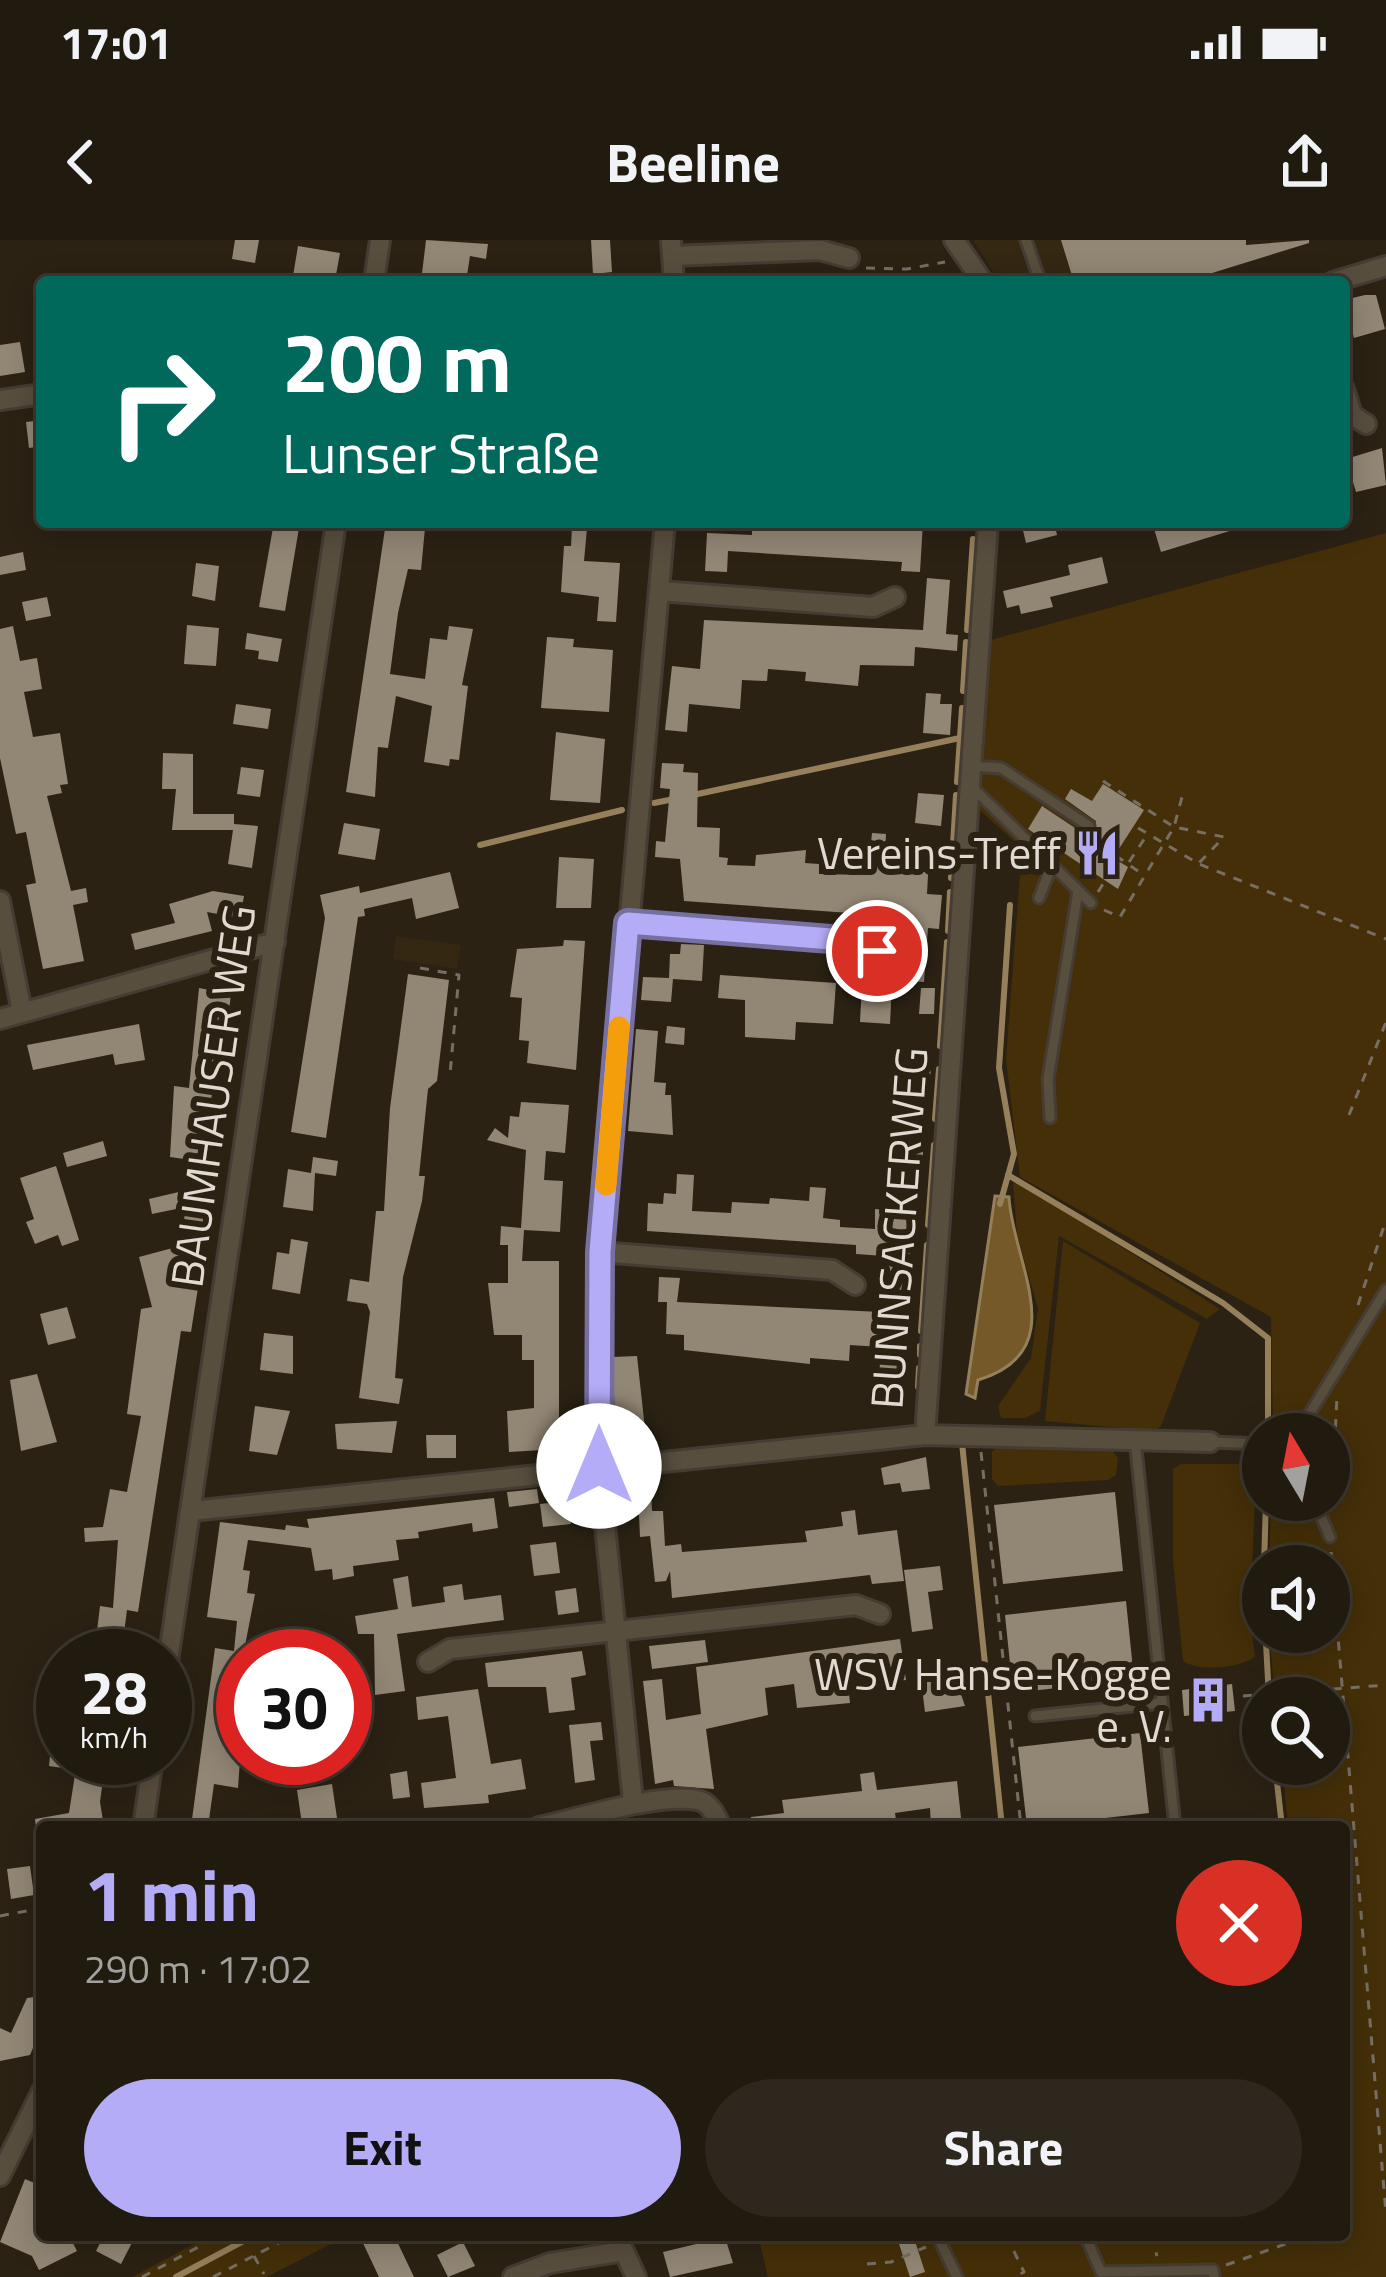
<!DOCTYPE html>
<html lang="en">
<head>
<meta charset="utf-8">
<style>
	:root { --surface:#201a0f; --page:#2d271d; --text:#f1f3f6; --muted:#a2a19e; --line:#3d382f; --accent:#b5acf8 }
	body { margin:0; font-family:"Titillium Web",sans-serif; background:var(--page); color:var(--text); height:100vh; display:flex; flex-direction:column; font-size:45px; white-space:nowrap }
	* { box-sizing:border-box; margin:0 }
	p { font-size:39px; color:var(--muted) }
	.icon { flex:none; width:66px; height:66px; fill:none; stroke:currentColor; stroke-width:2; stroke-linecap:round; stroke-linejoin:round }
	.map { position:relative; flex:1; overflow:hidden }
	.details { position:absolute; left:36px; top:1581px; width:1314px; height:420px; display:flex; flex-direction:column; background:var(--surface); border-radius:12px; box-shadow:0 6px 30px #0003,0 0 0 3px var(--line) }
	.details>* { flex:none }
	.banner { position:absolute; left:36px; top:36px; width:1314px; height:252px; border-radius:12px; box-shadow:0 6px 30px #0003,0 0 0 3px var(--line); background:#00695c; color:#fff; overflow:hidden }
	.needle { width:78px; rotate:350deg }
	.tools { position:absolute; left:1242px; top:1173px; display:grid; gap:24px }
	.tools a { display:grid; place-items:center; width:108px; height:108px; border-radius:50%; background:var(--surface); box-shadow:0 6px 30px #0003,0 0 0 3px var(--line); font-size:60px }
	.speed { position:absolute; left:36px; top:1389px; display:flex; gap:24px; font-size:60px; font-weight:700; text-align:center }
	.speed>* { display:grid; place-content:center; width:156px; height:156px; border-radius:50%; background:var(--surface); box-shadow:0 6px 30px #0003,0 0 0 3px var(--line); line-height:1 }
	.speed small { font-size:30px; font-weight:400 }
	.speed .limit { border:18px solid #d22; background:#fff; color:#111 }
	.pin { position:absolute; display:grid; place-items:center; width:102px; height:102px; color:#fff; margin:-51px; border:6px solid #fff; border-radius:50%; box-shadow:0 3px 12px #0007 }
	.me { position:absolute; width:132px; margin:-66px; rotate:0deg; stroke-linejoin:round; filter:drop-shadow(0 0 9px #0008) }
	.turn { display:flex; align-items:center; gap:42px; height:252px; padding:0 48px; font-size:54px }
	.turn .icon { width:156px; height:156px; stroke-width:2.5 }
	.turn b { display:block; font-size:84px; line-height:102px }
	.round { display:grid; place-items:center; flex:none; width:126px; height:126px; border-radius:63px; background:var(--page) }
	.summary { display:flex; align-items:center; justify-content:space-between; height:204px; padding:0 48px }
	h1 { font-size:72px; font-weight:700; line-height:90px; color:var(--accent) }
	.button { display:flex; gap:24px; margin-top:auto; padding:24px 48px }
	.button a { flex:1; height:138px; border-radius:72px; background:var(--accent); color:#111; font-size:48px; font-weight:700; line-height:138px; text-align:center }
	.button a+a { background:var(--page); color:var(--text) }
	.status { display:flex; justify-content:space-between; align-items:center; height:84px; padding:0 60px; background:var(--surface); direction:ltr }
	.status svg { height:33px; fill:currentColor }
	header { display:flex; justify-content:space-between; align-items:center; height:156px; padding:0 48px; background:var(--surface); font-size:54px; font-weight:700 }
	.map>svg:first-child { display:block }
	.built { fill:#342813 }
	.green { fill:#442f08 }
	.water { fill:#755928; stroke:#95805b; stroke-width:3 }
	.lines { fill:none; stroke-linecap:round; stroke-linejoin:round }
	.stream { stroke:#95805b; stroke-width:6 }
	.building { fill:#928775 }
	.lane-casing { stroke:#453d33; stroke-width:15 }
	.street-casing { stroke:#453d33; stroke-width:24 }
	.path { stroke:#776f63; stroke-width:3; stroke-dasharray:9 9; stroke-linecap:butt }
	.lane { stroke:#584e3e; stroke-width:9 }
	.street { stroke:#584e3e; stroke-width:18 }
	.route-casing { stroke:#7670a1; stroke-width:30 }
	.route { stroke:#b5acf8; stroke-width:21 }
	.slow { stroke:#f59e0b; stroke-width:21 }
	.labels { text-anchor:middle; stroke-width:12; stroke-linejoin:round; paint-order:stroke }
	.poi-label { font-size:45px; fill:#e0dad1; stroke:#2b2214; text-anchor:end }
	.street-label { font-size:45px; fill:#e0dad1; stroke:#2b2214 }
</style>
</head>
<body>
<div class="status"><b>17:01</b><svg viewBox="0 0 49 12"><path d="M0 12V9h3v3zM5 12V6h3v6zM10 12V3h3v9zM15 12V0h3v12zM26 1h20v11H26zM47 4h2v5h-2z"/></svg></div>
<header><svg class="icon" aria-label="back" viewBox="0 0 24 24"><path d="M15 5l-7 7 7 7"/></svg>Beeline<svg class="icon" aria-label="share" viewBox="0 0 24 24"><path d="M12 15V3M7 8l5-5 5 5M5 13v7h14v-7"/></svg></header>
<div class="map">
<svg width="1386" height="2037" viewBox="0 0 1386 2037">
	<rect width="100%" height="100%" fill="#2b2214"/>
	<g class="built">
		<path d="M973,0H1223L1083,42H1000Z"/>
		<path d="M396,696L461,705L457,729L393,719Z"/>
	</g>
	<g class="green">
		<path d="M1386,293V2037H768L758,1995H1344V1587H1288L1282,1524H1329V1458H1275L1269,1392H1329V1326H1269L1271,1260H1329V1194H1273L1271,1077L1020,937L1006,819L1022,608L976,567L987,401Z"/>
		<path d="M1013,942L1026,947L1220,1069L1207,1079L1059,996L1040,1171L1025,1178H1001L998,1166L1031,1118L1038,1069L1017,994Z"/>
		<path d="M1063,1001L1200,1083L1161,1186L1154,1191L1045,1181Z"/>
		<path d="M1000,1205H1108L1118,1218L1116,1235L1108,1240L998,1246L992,1239V1212Z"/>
		<path d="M1181,1224H1243L1256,1235L1250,1377L1255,1417C1239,1428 1200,1432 1183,1421L1173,1320V1229Z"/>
		<path d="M211,1995H348L267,2037H132Z"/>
	</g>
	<path class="water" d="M995,956L1009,957C1012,1022 1075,1111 978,1140L975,1158L966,1154Z"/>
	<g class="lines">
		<g class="stream">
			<path d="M967,390L973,299"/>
			<path d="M963,451L966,402"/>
			<path d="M957,542L962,468"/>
			<path d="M693,555L960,498"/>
			<path d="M654,563L674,559"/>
			<path d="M480,605L622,570"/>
			<path d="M951,638L956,555"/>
			<path d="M948,691L950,652"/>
			<path d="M940,806L947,702"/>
			<path d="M935,879L939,829"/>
			<path d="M1008,935L1223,1063L1268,1098V1186"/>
			<path d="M1000,964L1014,914L999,828L1010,665"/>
			<path d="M928,985L934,905"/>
			<path d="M921,1091L927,1005"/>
			<path d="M920,1115V1106"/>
			<path d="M918,1147L919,1128"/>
			<path d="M962,1203L1002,1587"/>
			<path d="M1264,1326L1266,1260"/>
			<path d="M1263,1348L1269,1458"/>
			<path d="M1275,1524L1282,1587"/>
			<path d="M176,2037L255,1995"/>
		</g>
	</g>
	<g class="building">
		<path d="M235,0H259L255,23L232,19Z"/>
		<path d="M426,0L488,4L486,19L470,16L466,42H421Z"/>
		<path d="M591,0H610L612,32L593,34Z"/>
		<path d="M1061,0H1246V5L1309,0V3L1183,42H1074Z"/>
		<path d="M298,6L340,13L336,35L324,33L323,42H292Z"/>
		<path d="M1365,55H1376L1385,89L1354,98L1352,90L1344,93V60Z"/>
		<path d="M20,102L25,132L0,136V105Z"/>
		<path d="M42,180V206L29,208L26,182Z"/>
		<path d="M1382,208L1386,245L1356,252L1346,219Z"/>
		<path d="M274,282H300L285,371L259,367Z"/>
		<path d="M386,282L425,288L421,330L408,329L398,373L390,434L425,439L430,398L447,400L449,386L473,389L462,445L468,446L459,520L450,519L449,526L424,522L432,466L396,456L388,508L378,507L375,557L346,552Z"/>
		<path d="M752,282H923L920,332L901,331L902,322L728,311L727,332L705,331L707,293L752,295Z"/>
		<path d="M1021,282H1054L1057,295L1026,303Z"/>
		<path d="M1152,282H1245L1246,286L1161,312Z"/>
		<path d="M572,287L587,288L584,321L620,323L616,382L597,381L599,357L561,352L564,306H571Z"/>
		<path d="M23,312L26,330L0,335V317Z"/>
		<path d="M1102,317L1108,343L1050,357L1053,367L1021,374L1019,365L1007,368L1003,351L1070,335L1068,325Z"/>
		<path d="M196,323L219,326L215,361L192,356Z"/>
		<path d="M927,338L950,340L946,394L958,395L957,411L915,407L914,426L860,425L858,446L805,441L806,432L768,429L767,441L742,440L740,469L689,464L687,492L665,490L672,426L700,429L704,380L923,390Z"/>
		<path d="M47,357L51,376L26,381L22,362Z"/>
		<path d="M187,385L219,388L216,426L184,424Z"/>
		<path d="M13,386L20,421L37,418L42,449L24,452L33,497L60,493L68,544L60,545L62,553L47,556L71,651L86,648L88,662L73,665L84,721L43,729L26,645L36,643L26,592L16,594L0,518V389Z"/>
		<path d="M247,393L282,399L278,422L258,419L259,411L245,409Z"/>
		<path d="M547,397L574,399L573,407L613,410L609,472L541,468Z"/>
		<path d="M926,453L941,454L940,464H952L950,495L923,493Z"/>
		<path d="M236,464L271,469L268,489L233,484Z"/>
		<path d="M556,492L605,499L600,563L550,560Z"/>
		<path d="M163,513L193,514V574H234V584L258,586L252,628L228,624L233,590H172L176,549H162Z"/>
		<path d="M662,523L684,524L683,532L698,533L697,587L720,588L719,617L728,618L727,625L755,626L756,615L806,610L805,623L819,624V634L868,635L872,593L886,594L885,614L929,617L927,654L942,655L939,689L928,688L924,742L902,741L905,687L877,686L878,675L684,661L680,619L655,617L656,601L665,602L670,549L660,548Z"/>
		<path d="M241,527L264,530L260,557L237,554Z"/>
		<path d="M1103,544L1144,570L1113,618L1128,627L1118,649L1028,589L1042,566L1084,594L1094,593L1096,581L1065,559L1071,549L1092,561Z"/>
		<path d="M918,553L944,555L941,586L915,583Z"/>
		<path d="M344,583L380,589L375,620L338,614Z"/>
		<path d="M559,617L594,619L591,668H556Z"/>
		<path d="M450,632L459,668L416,679L412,658L364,669L365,676L358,677L326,898L291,892L325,678L320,655L359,646L360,653Z"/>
		<path d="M213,651L244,656L240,678L207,672L212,691L135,710L131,694L175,683L169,664Z"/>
		<path d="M564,700L585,701L576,830L527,823L529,801L519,800L522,758L510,757L517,709L563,706Z"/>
		<path d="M681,704L704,705L702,741L673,739L671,762L641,760L643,737L669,738L670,714H680Z"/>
		<path d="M408,734L449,740L437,841L428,849L419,936H425L422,961L403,1037L395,1138L403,1139L399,1164L359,1158L370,1072L367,1064L347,1061L350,1039L369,1042L376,971H384L390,868Z"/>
		<path d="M720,735L836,743L833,784L796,782L795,800L745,797V760L718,758Z"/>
		<path d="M873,742L892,743L890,784L860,782L862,745Z"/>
		<path d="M199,748L231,754L222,830L216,829L205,898H210L206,922L170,917L174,846L189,848Z"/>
		<path d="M921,748H935L934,774H919Z"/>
		<path d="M139,784L145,820L115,825L113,814L33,830L27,805Z"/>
		<path d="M667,786L685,788L684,805L665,803Z"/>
		<path d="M636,789L658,791L654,842L666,843L665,855H671L673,895L628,891Z"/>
		<path d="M908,818L931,819L930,848H907Z"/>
		<path d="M521,862L569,865L565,913L546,911L544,940L563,941L560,992L524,990L522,1021H559V1209L509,1212L507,1171L534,1168V1120H522V1095H494L488,1043H508V1005H500L501,986L521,988L526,910L487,900L495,888L508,898L510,876L519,877Z"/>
		<path d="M903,897L924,899L922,925L901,923Z"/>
		<path d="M103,901L107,916L67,927L63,913Z"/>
		<path d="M313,917L338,921L336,936L315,933L313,971L283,967L288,929L311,933Z"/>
		<path d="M56,926L79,1000L62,1006L58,995L35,1004L26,982L34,979L20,938Z"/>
		<path d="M677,934L694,935L692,971L731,973L732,962L769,964L770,958L809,961L810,947L826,948L823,978L840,980V987L875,989V969L915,972L903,1076L905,1155L878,1153L881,1107L850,1105L849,1121L810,1118V1124L684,1110V1095L666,1094L667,1062H658L659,1037L680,1038L677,1062L880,1072L884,1016L856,1014V1005L647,991L648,963L663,964L664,953L676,954Z"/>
		<path d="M187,950L213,953L191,1092L181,1091L138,1372L127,1370L121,1416H94L100,1366L113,1368L118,1300L85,1302L84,1288L103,1287L110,1249L127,1252L141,1176L127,1174L141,1069L152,1067L139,1017L180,1006L186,967L152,974L149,959Z"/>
		<path d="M291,999L308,1002L300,1054L272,1049L277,1012L289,1014Z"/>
		<path d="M67,1067L76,1098L48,1105L40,1074Z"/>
		<path d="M264,1093L293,1096V1134L260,1130Z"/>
		<path d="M637,1116L645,1189L615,1190L613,1117Z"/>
		<path d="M37,1134L57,1202L21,1211L10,1140Z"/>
		<path d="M255,1166L290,1171L277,1215L249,1211Z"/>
		<path d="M397,1181L392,1213L337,1209L335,1184Z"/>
		<path d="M426,1195H456V1218H427Z"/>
		<path d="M926,1217L930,1249L902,1252L900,1243L884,1245L881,1228Z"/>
		<path d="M537,1249L539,1263L509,1267L507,1252Z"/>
		<path d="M651,1250L652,1271H663L665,1306L681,1304L682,1312L807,1302L805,1291L843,1286L841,1272L855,1270L858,1295L897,1290L904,1341L872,1344L870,1335L672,1358L670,1331L666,1341L655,1342L650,1296L640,1297L639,1275H631L629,1251Z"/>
		<path d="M1115,1252L1123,1331L1003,1344L994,1265Z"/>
		<path d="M494,1258L498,1288L473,1292L472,1283L418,1292L419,1298L396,1300L399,1320L353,1326L354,1336L333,1340L332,1329L315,1331L311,1308L248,1300L243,1330L250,1331L247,1353L255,1354L243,1416V1449L233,1448L229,1476L243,1478L238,1548L214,1544L208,1587H191L215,1408L234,1411L237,1381L207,1377L220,1282L285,1290L286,1285L309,1288L307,1279Z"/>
		<path d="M568,1261L571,1284L543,1287L540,1264Z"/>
		<path d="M556,1302L560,1333L534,1336L530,1305Z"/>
		<path d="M940,1326L943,1350L928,1352L933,1389L912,1392L904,1330Z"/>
		<path d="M408,1336L412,1367L445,1362L443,1347L462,1344L464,1360L501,1355L504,1380L397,1394L405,1451L375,1455L374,1394H358L355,1376L398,1369L393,1339Z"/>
		<path d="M576,1348L579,1372L558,1375L555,1351Z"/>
		<path d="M1126,1361L1134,1439L1013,1453L1005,1375Z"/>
		<path d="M900,1399L906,1440L881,1443L880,1429L847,1433L850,1463L797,1468L794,1444L765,1448L768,1475L706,1489L714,1549L674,1546L673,1540L655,1544L643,1441L662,1439L666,1480L701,1474L696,1427Z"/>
		<path d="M705,1400L708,1422L652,1429L649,1406Z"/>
		<path d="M582,1411L586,1435L571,1438L575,1470L549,1473L546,1447H488L485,1423Z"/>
		<path d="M952,1428L965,1466L925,1472L920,1432Z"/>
		<path d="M1232,1444L1235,1471L1184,1476L1182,1450Z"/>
		<path d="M478,1449L491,1524L521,1519L526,1549L488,1555L489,1563L424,1568L421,1543L456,1538L448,1476L418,1480L416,1457Z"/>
		<path d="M601,1482L603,1500L590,1501L595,1540L575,1543L569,1485Z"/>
		<path d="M53,1485L63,1486V1528L49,1526Z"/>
		<path d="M1140,1493L1149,1573L1027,1587L1018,1507Z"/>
		<path d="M76,1528L104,1532L100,1562L104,1587H36L35,1579L69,1573Z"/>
		<path d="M407,1531L410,1557L393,1559L390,1534Z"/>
		<path d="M874,1532L877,1550L957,1541L962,1587H931L930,1568L895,1573L897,1587H752L751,1577L784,1573L782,1560L862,1551L860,1534Z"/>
		<path d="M332,1544L337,1578L302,1584L297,1550Z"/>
		<path d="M30,1626L34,1655L11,1659L7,1629Z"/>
		<path d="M42,1756V1787L30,1815L0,1821V1788L11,1793L27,1758Z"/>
		<path d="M25,1939L42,1946V1977L34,1995H69L77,2011L39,2030L32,2016L0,2002Z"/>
		<path d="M104,1995H136L121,2024L96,2011Z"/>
		<path d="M375,1995H394L414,2037H379L362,2001Z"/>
		<path d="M896,1995H913L925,2032L910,2037Z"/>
		<path d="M725,1997L733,2023L670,2037L663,2012Z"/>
		<path d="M463,2002L475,2026L448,2037L437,2015Z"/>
	</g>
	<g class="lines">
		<g class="lane-casing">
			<g id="lane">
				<path d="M1026,0L1039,38L1027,42"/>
				<path d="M970,526L1001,528L1089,586"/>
				<path d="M972,547L1091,663"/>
				<path d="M1039,658L1052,625"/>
				<path d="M1050,878L1048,839L1078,651"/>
				<path d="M1297,1194L1386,1050"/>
				<path d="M1135,1199L1175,1587"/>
				<path d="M1210,1202L1263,1204"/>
				<path d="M1314,1260L1330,1297"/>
				<path d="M1035,1476L1162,1463"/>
				<path d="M937,1995L957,2037"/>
				<path d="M1085,1995L1101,2032L1213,2030L1214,2037"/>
			</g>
		</g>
		<g class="street-casing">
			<g id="street">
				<path d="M671,0L674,42"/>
				<path d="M954,0L983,42"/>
				<path d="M673,16L820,10L849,18"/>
				<path d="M374,42L380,0"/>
				<path d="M1333,42L1386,26"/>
				<path d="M1344,149L1352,175L1366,184"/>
				<path d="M0,160L42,154"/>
				<path d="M659,351L873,367L895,357"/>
				<path d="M0,661L22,772"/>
				<path d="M628,683L857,701L876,711"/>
				<path d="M0,779L275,702"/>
				<path d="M600,1012L832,1030L855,1045"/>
				<path d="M925,1195L988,282"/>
				<path d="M191,1271L925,1195L1210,1202"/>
				<path d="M428,1422L450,1409L856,1365L880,1374"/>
				<path d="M165,1441L336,282"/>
				<path d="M633,1562L599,1226L600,1012L665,282"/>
				<path d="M143,1587L153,1518"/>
				<path d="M539,1587C581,1578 657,1553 697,1560C710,1562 716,1576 721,1587"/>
				<path d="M0,1936L42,1851"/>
				<path d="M513,2037L550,2023L624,2011L636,2037"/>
			</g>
		</g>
		<g class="path">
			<path d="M866,28L907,29L945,22"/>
			<path d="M1103,541L1174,587L1224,597L1199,623"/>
			<path d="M1138,588L1199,624L1386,699"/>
			<path d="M1129,622L1147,595"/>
			<path d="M1098,652L1119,618L1144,635"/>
			<path d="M1104,670L1120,677L1174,587L1182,557"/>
			<path d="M420,728L459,735L450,834"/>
			<path d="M1349,875L1386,782"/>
			<path d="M1358,1065L1386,980"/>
			<path d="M981,1212L1021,1587"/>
			<path d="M1332,1260L1337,1156"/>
			<path d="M1331,1312L1386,1974"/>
			<path d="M1243,1456L1386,1445"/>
			<path d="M0,1676L42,1668"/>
			<path d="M1006,1995L1024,2032L1014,2037"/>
			<path d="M1151,1995L1157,2016"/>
			<path d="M1269,1995L1272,2007"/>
			<path d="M254,2016L264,2034"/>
			<path d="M867,2024L891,2022L926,2007"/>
			<path d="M1226,2025L1311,1995"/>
			<path d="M142,2037L221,1995"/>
			<path d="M213,2037L294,1995"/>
		</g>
		<use href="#lane" class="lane"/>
		<use href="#street" class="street"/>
	</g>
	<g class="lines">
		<g class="route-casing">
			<path id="route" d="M599,1226L600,1012L628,683L856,701L877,711"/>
		</g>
		<use href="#route" class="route"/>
		<path class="slow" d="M606,945L619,787"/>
	</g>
	<defs>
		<g id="restaurant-bare" transform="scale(3.6)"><path d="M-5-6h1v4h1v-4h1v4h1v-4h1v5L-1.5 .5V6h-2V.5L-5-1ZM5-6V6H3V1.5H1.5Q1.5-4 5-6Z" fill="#b5acf8" stroke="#2b2214" stroke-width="2.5" paint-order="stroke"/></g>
		<g id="building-bare" transform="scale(3.6)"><path d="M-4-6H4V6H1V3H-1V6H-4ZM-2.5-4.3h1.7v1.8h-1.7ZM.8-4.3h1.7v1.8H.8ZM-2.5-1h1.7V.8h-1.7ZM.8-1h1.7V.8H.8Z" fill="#b5acf8" stroke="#2b2214" stroke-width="2.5" paint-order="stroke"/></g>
	</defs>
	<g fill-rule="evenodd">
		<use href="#restaurant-bare" x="1097" y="613"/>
		<use href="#building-bare" x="1208" y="1460"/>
	</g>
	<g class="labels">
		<g class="poi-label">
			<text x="1061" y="629">Vereins-Treff</text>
			<text x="1172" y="1450">WSV Hanse-Kogge<tspan x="1172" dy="52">e. V.</tspan></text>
		</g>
		<g class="street-label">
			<text transform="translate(213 856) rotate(-82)" y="16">BAUMHAUSER WEG</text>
			<text transform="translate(899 988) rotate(-86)" y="16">BUNNSACKERWEG</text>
		</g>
	</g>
</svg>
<div class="tools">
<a><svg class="needle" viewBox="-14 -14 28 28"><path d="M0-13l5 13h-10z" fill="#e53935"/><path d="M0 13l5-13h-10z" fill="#a2a19e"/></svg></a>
<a><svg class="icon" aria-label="sound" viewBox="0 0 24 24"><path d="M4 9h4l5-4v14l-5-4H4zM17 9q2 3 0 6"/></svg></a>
<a><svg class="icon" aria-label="search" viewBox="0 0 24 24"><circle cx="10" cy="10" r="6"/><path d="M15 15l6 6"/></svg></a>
</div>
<div class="speed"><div>28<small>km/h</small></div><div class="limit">30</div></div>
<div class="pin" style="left:877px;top:711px;background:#d93025"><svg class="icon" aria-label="arrive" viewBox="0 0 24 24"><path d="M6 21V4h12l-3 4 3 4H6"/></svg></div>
<svg class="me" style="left:599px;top:1226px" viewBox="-20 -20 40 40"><circle r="19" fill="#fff"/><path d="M0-13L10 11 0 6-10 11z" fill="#b5acf8"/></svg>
<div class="banner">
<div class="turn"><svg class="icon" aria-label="right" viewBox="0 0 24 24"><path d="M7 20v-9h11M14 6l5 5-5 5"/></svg><div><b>200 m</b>Lunser Straße</div></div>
</div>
<section class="details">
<div class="summary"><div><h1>1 min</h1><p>290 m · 17:02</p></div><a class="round" style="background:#d93025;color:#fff"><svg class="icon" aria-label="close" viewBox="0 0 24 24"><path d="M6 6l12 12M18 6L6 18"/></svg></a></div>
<div class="button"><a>Exit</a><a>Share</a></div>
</section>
</div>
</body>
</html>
